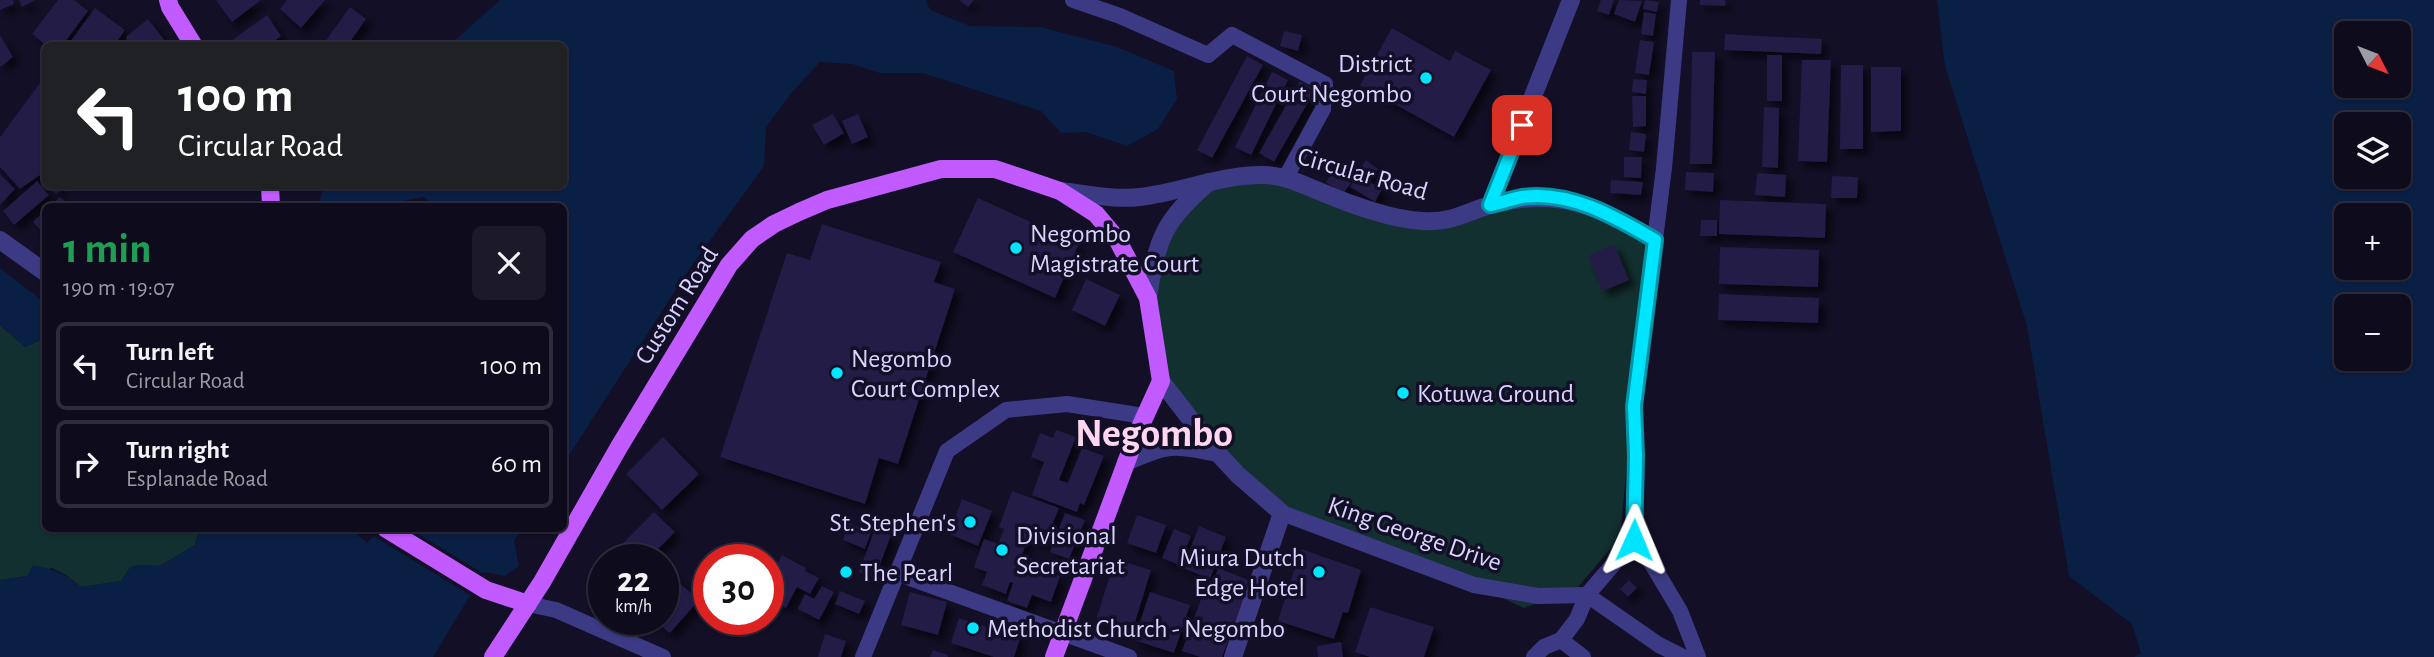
<!DOCTYPE html>
<html lang="en">
<head>
<meta charset="utf-8">
<style>
	:root { --surface:#0e0b1c; --page:#1c1929; --text:#f1f3f6; --muted:#9b9ba3; --line:#2e2b3b }
	body { margin:0; font-family:"Alegreya Sans",sans-serif; background:var(--page); color:var(--text); height:100vh; display:flex; flex-direction:column; font-size:26px; white-space:nowrap }
	* { box-sizing:border-box; margin:0 }
	p { font-size:23px; color:var(--muted) }
	.icon { flex:none; width:38px; height:38px; fill:none; stroke:currentColor; stroke-width:2; stroke-linecap:round; stroke-linejoin:round }
	.map { position:relative; flex:1; overflow:hidden }
	.sheet { position:absolute; left:42px; top:203px; width:525px; height:329px; display:flex; flex-direction:column; background:var(--surface); border-radius:10px; box-shadow:0 2px 5px #0004,0 0 0 2px var(--line) }
	.sheet>* { flex:none }
	.hud { position:absolute; left:42px; top:42px; width:525px; height:147px; border-radius:10px; box-shadow:0 2px 5px #0004,0 0 0 2px var(--line); background:#202124; color:#fff; overflow:hidden }
	.needle { width:46px; rotate:132deg }
	.buttons { position:absolute; left:2334px; top:21px; display:grid; gap:14px }
	.buttons a { display:grid; place-items:center; width:77px; height:77px; border-radius:10px; background:var(--surface); box-shadow:0 2px 5px #0004,0 0 0 2px var(--line); font-size:35px }
	.speed { position:absolute; left:588px; top:544px; display:flex; gap:14px; font-size:35px; font-weight:700; text-align:center }
	.speed>* { display:grid; place-content:center; width:91px; height:91px; border-radius:50%; background:var(--surface); box-shadow:0 2px 5px #0004,0 0 0 2px var(--line); line-height:1 }
	.speed small { font-size:18px; font-weight:400 }
	.speed .limit { border:10px solid #d22; background:#fff; color:#111 }
	.pin { position:absolute; display:grid; place-items:center; width:60px; height:60px; color:#fff; margin:-30px; border-radius:14px; box-shadow:0 4px 10px #0006 }
	.me { position:absolute; width:77px; margin:-38px; rotate:1deg; stroke-linejoin:round; filter:drop-shadow(0 0 5px #0008) }
	.turn { display:flex; align-items:center; gap:24px; height:147px; padding:0 21px; font-size:32px }
	.turn .icon { width:91px; height:91px; stroke-width:2.5 }
	.turn b { display:block; font-size:49px; line-height:60px }
	.round { display:grid; place-items:center; flex:none; width:74px; height:74px; border-radius:10px; background:var(--page) }
	.headline { display:flex; align-items:center; justify-content:space-between; height:119px; padding:0 21px }
	h1 { font-size:42px; font-weight:700; line-height:52px; color:#1e9e55 }
	ul { padding:0; list-style:none }
	li { display:flex; align-items:center; gap:21px; height:88px; margin:0 14px 10px; padding:0 7px; border:4px solid var(--line); border-radius:10px }
	li div { flex:1 }
	li b { display:block; font-size:26px }
	li em { font-style:normal }
	.map>svg:first-child { display:block }
	.green { fill:#12302f }
	.water { fill:#0a1f44; fill-rule:evenodd }
	.pier { fill:#130f26 }
	.building { fill:#241b47; filter:url(#shadow) }
	.lines { fill:none; stroke-linecap:round; stroke-linejoin:round }
	.minor { stroke:#3d3a85; stroke-width:16 }
	.tertiary { stroke:#3d3a85; stroke-width:18 }
	.primary { stroke:#c25bff; stroke-width:18 }
	.route-casing { stroke:#0095a6; stroke-width:18 }
	.route { stroke:#00e5ff; stroke-width:12 }
	.poi-dot { fill:#00e5ff; stroke:#130f26; stroke-width:2.5 }
	.labels { text-anchor:middle; stroke-width:7; stroke-linejoin:round; paint-order:stroke }
	.poi-label { font-size:26px; fill:#d9d4ff; stroke:#130f26; text-anchor:start }
	.street-label { font-size:26px; fill:#d9d4ff; stroke:#130f26 }
	.town-label { font-size:40px; font-weight:bold; fill:#ffd6f0; stroke:#130f26 }
</style>
</head>
<body>
<div class="map">
<svg width="2434" height="657" viewBox="0 0 2434 657">
	<defs>
		<filter id="shadow"><feDropShadow dx="6" dy="6" stdDeviation="3.5" flood-color="#0009"/></filter>
	</defs>
	<rect width="100%" height="100%" fill="#130f26"/>
	<g class="green">
		<path d="M1252,176L1401,217L1557,198L1655,240L1628,454L1620,538L1577,588L1524,608L1474,585L1282,513L1161,381L1153,264L1159,245L1212,180Z"/>
		<path d="M0,325L25,347L45,338L46,528L199,529L195,545L160,566L138,565L130,568L121,581L81,587L66,575L52,568L27,576L0,580Z"/>
	</g>
	<g class="water">
		<path d="M500,0H926L930,10L970,26L1040,27L1117,47L1174,71L1177,99L1158,129L1127,146L1086,132L1061,133L1041,111L923,73H880L852,64L820,62L793,91L766,127L764,166L688,271L564,463V206H439L423,197L403,201L398,206H318L324,186H564V46L450,45Z"/>
		<path d="M1937,0H2434V657H2134L2141,653L2132,624L2069,576L2027,326L1945,66ZM2347,33H2399V86H2347ZM2347,124H2399V177H2347ZM2347,215H2399V268H2347ZM2347,306H2399V359H2347Z"/>
		<path d="M0,268L45,303V338L25,347L0,325Z"/>
		<path d="M199,529H350L367,543L380,529H522L514,540L519,566L505,576L484,572L433,657H0V580L27,576L33,565C53,569 66,574 81,587L121,581L130,568L138,565L160,566L195,545Z"/>
	</g>
	<path class="pier" d="M375,528L410,529L487,576L473,597L370,534Z"/>
	<g class="building">
		<path d="M0,0H13L14,4L0,10Z"/>
		<path d="M19,0H35L22,7Z"/>
		<path d="M58,0H74L88,11L62,46H47L32,34Z"/>
		<path d="M216,0H261L232,22Z"/>
		<path d="M287,0H325L301,28L280,9Z"/>
		<path d="M959,0H974L968,7Z"/>
		<path d="M1601,0H1614L1609,15L1597,11Z"/>
		<path d="M1619,0L1642,1L1635,22L1614,14Z"/>
		<path d="M1645,0L1659,2L1657,12L1643,9Z"/>
		<path d="M1700,0H1726L1725,6L1700,5Z"/>
		<path d="M350,7L366,19L347,46H322Z"/>
		<path d="M95,8L125,30L114,46H67Z"/>
		<path d="M1644,12L1656,14L1653,36L1641,34Z"/>
		<path d="M267,15L281,36L268,46H234L231,41Z"/>
		<path d="M148,19L169,46H123L121,44L127,39L126,37Z"/>
		<path d="M1392,28L1450,61L1455,51L1491,70L1454,137L1360,85Z"/>
		<path d="M1284,31L1302,35L1298,51L1280,46Z"/>
		<path d="M1725,34L1822,39L1821,54L1724,50Z"/>
		<path d="M0,35L13,57L0,67Z"/>
		<path d="M1640,40L1654,42L1649,75L1635,73Z"/>
		<path d="M1692,52H1715L1712,164H1690Z"/>
		<rect x="1767" y="55" width="15" height="46"/>
		<path d="M1247,56L1263,65L1212,158L1197,150Z"/>
		<path d="M1802,60H1831L1827,162L1798,161Z"/>
		<path d="M1841,65H1863V149H1840Z"/>
		<path d="M1871,67H1901V131L1871,132Z"/>
		<path d="M1272,72L1288,80L1251,155L1235,147Z"/>
		<path d="M46,75V182L40,175L20,189L0,167V137Z"/>
		<path d="M1633,79L1647,80L1646,94L1632,92Z"/>
		<path d="M1300,81L1315,90L1274,162L1259,153Z"/>
		<path d="M1632,96H1646V126L1633,127Z"/>
		<path d="M1764,107L1779,108L1778,168L1762,167Z"/>
		<path d="M833,114L844,133L824,145L812,125Z"/>
		<path d="M858,114L868,137L852,144L842,121Z"/>
		<path d="M1631,132L1646,134L1644,152L1629,150Z"/>
		<path d="M1624,157H1642L1641,178L1624,177Z"/>
		<path d="M1366,160L1378,169L1370,180L1358,171Z"/>
		<path d="M1334,171L1351,183L1343,194L1326,182Z"/>
		<path d="M1686,172L1714,173L1713,192L1685,190Z"/>
		<path d="M1757,173L1786,175L1785,197L1755,195Z"/>
		<path d="M0,174L15,189L0,205Z"/>
		<path d="M1357,175L1382,189L1375,202L1350,187Z"/>
		<path d="M1832,176L1858,177L1857,198H1831Z"/>
		<path d="M1611,180L1643,182L1641,195L1610,193Z"/>
		<path d="M37,181L49,195L14,225L3,211Z"/>
		<path d="M49,186H66L56,194Z"/>
		<path d="M60,197L70,206H50Z"/>
		<path d="M978,198L1079,244L1055,298L953,252Z"/>
		<path d="M1720,200L1826,204L1825,238L1719,234Z"/>
		<path d="M46,210V236L33,222Z"/>
		<path d="M1701,220H1717V236H1700Z"/>
		<path d="M822,224L941,262L934,282L955,289L898,464L879,458L865,504L720,457L787,253L810,260Z"/>
		<path d="M1614,244L1629,280L1603,291L1588,256Z"/>
		<path d="M1720,247L1819,250L1818,287L1719,284Z"/>
		<path d="M1086,279L1120,295L1105,326L1072,310Z"/>
		<path d="M1719,294L1819,298L1818,323L1718,320Z"/>
		<path d="M1056,430L1076,437L1059,480L1068,483L1082,448L1104,456L1084,505L1080,503L1077,512L1032,495L1044,462L1031,457L1040,433L1053,438Z"/>
		<path d="M663,437L699,474L662,510L626,474Z"/>
		<path d="M1012,491L1059,508L1045,544L1028,538L1022,555L1041,562L1039,569L1060,576L1051,602L1032,595L1027,608L1007,601L1013,583L1010,582L1006,594L982,585L987,572L974,567L984,539L998,544L1004,529L999,527Z"/>
		<path d="M962,499L992,511L978,546L949,534Z"/>
		<path d="M654,512L675,532L647,560H625L616,550Z"/>
		<path d="M1065,513L1085,520L1069,559L1050,552Z"/>
		<path d="M1137,515L1166,525L1156,553L1127,543Z"/>
		<path d="M849,523L871,532L865,549L843,540Z"/>
		<path d="M1199,526L1226,537L1210,579L1183,568Z"/>
		<path d="M875,529L891,535L875,578L859,572Z"/>
		<path d="M1174,529L1191,536L1179,565L1162,558Z"/>
		<path d="M1301,549L1361,570L1348,613L1343,612L1334,639L1278,621Z"/>
		<path d="M782,555L806,568L805,571L819,578L810,594L797,587L786,608L768,599V581Z"/>
		<path d="M1115,559L1151,570L1132,632L1096,620Z"/>
		<path d="M1218,568L1249,580L1244,594L1213,583Z"/>
		<path d="M663,569L699,600L670,633L654,620H663Z"/>
		<path d="M1629,580L1637,588L1628,597L1620,589Z"/>
		<path d="M822,586L834,592L819,620L798,609L805,594L814,599Z"/>
		<path d="M1206,586L1244,600L1222,657H1200L1182,651Z"/>
		<path d="M840,591L865,601L859,614L835,604Z"/>
		<path d="M910,592L947,602L938,635L901,625Z"/>
		<path d="M1150,592L1190,605L1174,653L1134,640Z"/>
		<path d="M1370,607L1434,627L1424,657H1370L1355,652Z"/>
		<path d="M959,618L1020,638L1014,657H994L951,643Z"/>
		<path d="M825,634L846,641L841,657H818Z"/>
		<path d="M1341,642L1343,657H1318L1317,646Z"/>
		<path d="M933,650L948,655V657H930Z"/>
	</g>
	<g class="lines">
		<g class="minor">
			<path d="M1073,0L1120,16L1208,55L1232,35L1325,84L1323,109L1286,177"/>
			<path d="M1282,513L1474,585L1538,596L1587,595L1659,645L1683,657"/>
			<path d="M1634,540L1649,559L1680,611L1698,657"/>
			<path d="M899,574L1129,657"/>
			<path d="M528,604L556,610L663,657"/>
			<path d="M1561,640L1583,657"/>
			<path d="M863,657L947,451L1006,410L1067,404L1144,416"/>
			<path d="M1534,657L1544,647L1561,640L1577,619L1587,595L1634,540L1636,456L1634,406L1664,168L1679,0"/>
		</g>
		<g class="tertiary">
			<path d="M1060,191C1087,194 1113,200 1140,197C1182,192 1222,174 1265,175C1288,176 1305,186 1326,194C1352,205 1394,220 1423,221C1454,223 1467,211 1494,204C1560,187 1599,207 1655,240"/>
			<path d="M1490,205L1571,0"/>
			<path d="M0,240L46,273"/>
			<path d="M1148,298C1157,239 1163,221 1209,182"/>
			<path d="M1161,381L1212,447L1238,475L1282,513L1233,657"/>
			<path d="M1126,462C1166,444 1174,443 1217,453"/>
		</g>
		<g class="primary">
			<path d="M168,0L170,7L194,46"/>
			<path d="M270,186L271,206"/>
			<path d="M385,528L486,590L528,604"/>
			<path d="M493,657L542,582L619,447L729,265L752,239L774,224L799,212L827,200L941,169H995L1060,191L1096,214L1117,239L1148,298L1161,381L1136,436L1054,657"/>
		</g>
	</g>
	<g class="lines">
		<g class="route-casing">
			<path id="route" d="M1522,125L1490,205C1501,203 1511,199 1522,197C1570,190 1615,217 1655,240L1634,406L1636,456L1634,540"/>
		</g>
		<use href="#route" class="route"/>
	</g>
	<g class="poi-dot">
		<circle cx="1426" cy="78" r="7"/>
		<circle cx="1016" cy="248" r="7"/>
		<circle cx="837" cy="373" r="7"/>
		<circle cx="1403" cy="393" r="7"/>
		<circle cx="970" cy="522" r="7"/>
		<circle cx="1002" cy="550" r="7"/>
		<circle cx="846" cy="572" r="7"/>
		<circle cx="1319" cy="572" r="7"/>
		<circle cx="973" cy="628" r="7"/>
	</g>
	<g class="labels">
		<g class="poi-label">
			<text x="1412" y="72" text-anchor="end">District<tspan x="1412" dy="30">Court Negombo</tspan></text>
			<text x="1030" y="242">Negombo<tspan x="1030" dy="30">Magistrate Court</tspan></text>
			<text x="851" y="367">Negombo<tspan x="851" dy="30">Court Complex</tspan></text>
			<text x="1417" y="402">Kotuwa Ground</text>
			<text x="956" y="531" text-anchor="end">St. Stephen's</text>
			<text x="1016" y="544">Divisional<tspan x="1016" dy="30">Secretariat</tspan></text>
			<text x="1305" y="566" text-anchor="end">Miura Dutch<tspan x="1305" dy="30">Edge Hotel</tspan></text>
			<text x="860" y="581">The Pearl</text>
			<text x="987" y="637">Methodist Church - Negombo</text>
		</g>
		<g class="street-label">
			<text transform="translate(1363 173) rotate(16)" y="9">Circular Road</text>
			<text transform="translate(676 305) rotate(-58)" y="9">Custom Road</text>
			<text transform="translate(1415 533) rotate(19)" y="9">King George Drive</text>
		</g>
		<g class="town-label">
			<text x="1154" y="446">Negombo</text>
		</g>
	</g>
</svg>
<div class="buttons">
<a><svg class="needle" viewBox="-14 -14 28 28"><path d="M0-13l5 13h-10z" fill="#e53935"/><path d="M0 13l5-13h-10z" fill="#9b9ba3"/></svg></a>
<a><svg class="icon" aria-label="layers" viewBox="0 0 24 24"><path d="M12 4l9 5-9 5-9-5zM3 14l9 5 9-5"/></svg></a>
<a>+</a>
<a>−</a>
</div>
<div class="speed"><div>22<small>km/h</small></div><div class="limit">30</div></div>
<div class="pin" style="left:1522px;top:125px;background:#d93025"><svg class="icon" aria-label="arrive" viewBox="0 0 24 24"><path d="M6 21V4h12l-3 4 3 4H6"/></svg></div>
<svg class="me" style="left:1634px;top:540px" viewBox="-20 -20 40 40"><path d="M0-17L14 15 0 8-14 15z" fill="#00e5ff" stroke="#fff" stroke-width="4"/></svg>
<div class="hud">
<div class="turn"><svg class="icon" aria-label="left" viewBox="0 0 24 24"><path d="M17 20v-9H6M10 6l-5 5 5 5"/></svg><div><b>100 m</b>Circular Road</div></div>
</div>
<section class="sheet">
<div class="headline"><div><h1>1 min</h1><p>190 m · 19:07</p></div><a class="round"><svg class="icon" aria-label="close" viewBox="0 0 24 24"><path d="M6 6l12 12M18 6L6 18"/></svg></a></div>
<ul>
<li><svg class="icon" aria-label="left" viewBox="0 0 24 24"><path d="M17 20v-9H6M10 6l-5 5 5 5"/></svg><div><b>Turn left</b><p>Circular Road</p></div><em>100 m</em></li>
<li><svg class="icon" aria-label="right" viewBox="0 0 24 24"><path d="M7 20v-9h11M14 6l5 5-5 5"/></svg><div><b>Turn right</b><p>Esplanade Road</p></div><em>60 m</em></li>
</ul>
</section>
</div>
</body>
</html>
